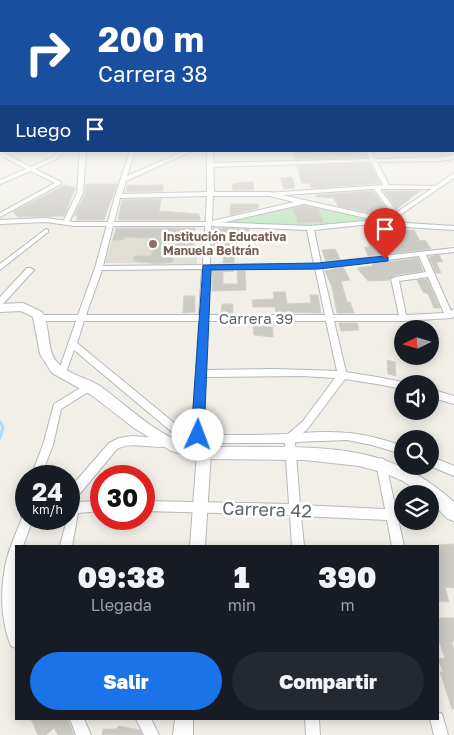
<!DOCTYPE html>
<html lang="es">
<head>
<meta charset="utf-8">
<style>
	:root { --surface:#171b24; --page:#242831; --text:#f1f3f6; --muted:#9ea1a6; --accent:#1a73e8 }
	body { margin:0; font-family:"Golos Text",sans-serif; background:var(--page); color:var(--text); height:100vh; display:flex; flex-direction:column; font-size:19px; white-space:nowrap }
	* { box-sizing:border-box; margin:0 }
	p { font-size:16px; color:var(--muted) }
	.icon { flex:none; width:28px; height:28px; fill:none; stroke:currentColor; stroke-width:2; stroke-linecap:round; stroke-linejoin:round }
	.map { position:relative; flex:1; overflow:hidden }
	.panel { position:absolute; left:15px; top:545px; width:424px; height:175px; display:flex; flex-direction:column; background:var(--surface); border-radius:0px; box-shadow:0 2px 12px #0003 }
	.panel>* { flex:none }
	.banner { position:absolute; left:0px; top:0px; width:455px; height:152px; box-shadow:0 2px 12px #0003; background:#1a4fa0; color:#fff; overflow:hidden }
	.needle { width:32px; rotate:265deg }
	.buttons { position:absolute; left:394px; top:320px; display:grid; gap:10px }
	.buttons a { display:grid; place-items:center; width:45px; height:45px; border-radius:50%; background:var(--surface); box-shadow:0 2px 12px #0003; font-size:25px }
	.speed { position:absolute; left:15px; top:465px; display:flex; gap:10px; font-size:25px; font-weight:700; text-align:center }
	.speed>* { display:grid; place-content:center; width:65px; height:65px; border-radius:50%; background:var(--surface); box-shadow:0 2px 12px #0003; line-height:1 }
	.speed small { font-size:12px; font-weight:400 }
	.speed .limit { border:8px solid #d22; background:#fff; color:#111 }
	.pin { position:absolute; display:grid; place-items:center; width:42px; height:42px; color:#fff; margin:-51px -21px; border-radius:50% 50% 50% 0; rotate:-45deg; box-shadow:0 0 5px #0007 }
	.pin .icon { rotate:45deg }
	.me { position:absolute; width:55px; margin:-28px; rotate:2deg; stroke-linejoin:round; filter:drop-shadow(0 0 4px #0008) }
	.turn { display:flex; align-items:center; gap:18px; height:105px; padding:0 15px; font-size:22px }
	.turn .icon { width:65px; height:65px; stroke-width:2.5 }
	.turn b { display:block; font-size:35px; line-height:42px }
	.then { display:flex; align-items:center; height:48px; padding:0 15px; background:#0003; gap:10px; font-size:19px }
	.eta { display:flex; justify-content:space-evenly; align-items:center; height:85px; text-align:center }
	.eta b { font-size:30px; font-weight:800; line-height:35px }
	.action { display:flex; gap:10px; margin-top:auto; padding:10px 15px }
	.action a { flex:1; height:58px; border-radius:30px; background:var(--accent); color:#fff; font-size:20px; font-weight:800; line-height:58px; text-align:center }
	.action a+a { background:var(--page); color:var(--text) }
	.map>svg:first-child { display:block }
	.education { fill:#e1ded6 }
	.green { fill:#c5e8c5 }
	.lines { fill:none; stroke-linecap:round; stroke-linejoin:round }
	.stream { stroke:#aadaff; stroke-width:3 }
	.building { fill:#cccac5; stroke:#d6d1c6 }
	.minor-casing { stroke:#b5b8bc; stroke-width:2 }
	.tertiary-casing { stroke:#b5b8bc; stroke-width:2 }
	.secondary-casing { stroke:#b6babf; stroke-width:2 }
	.minor { fill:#fff; fill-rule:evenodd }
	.tertiary { fill:#fff; fill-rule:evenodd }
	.secondary { fill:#fff; fill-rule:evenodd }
	.route { fill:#1a73e8; stroke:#114b97 }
	.education-dot { fill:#8d6e63; stroke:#fff; stroke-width:2 }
	.labels { text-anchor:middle; stroke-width:5; stroke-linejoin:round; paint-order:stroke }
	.far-education-label { font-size:12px; font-weight:bold; fill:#785e54; stroke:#fff; text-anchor:start }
	.street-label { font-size:15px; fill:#5f6368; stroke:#fff }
	.near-street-label { font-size:18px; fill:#5f6368; stroke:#fff }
</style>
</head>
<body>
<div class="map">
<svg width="454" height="735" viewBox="0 0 454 735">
	<rect width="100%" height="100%" fill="#f1efe8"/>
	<path class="education" d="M116,228L194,231L197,264L105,263Z"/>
	<path class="green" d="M303,202C326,211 351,211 374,221L326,227L231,223L240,217Z"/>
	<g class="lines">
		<path class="stream" d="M0,422L3,427L0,438"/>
	</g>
	<g class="building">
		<path d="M291,151H364L367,157L295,159Z"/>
		<path d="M370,164L380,183L314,188L311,187L310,183H302L297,166Z"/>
		<path d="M292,177L295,188L284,189L280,178Z"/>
		<path d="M244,182H253L254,190H232L233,184Z"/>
		<path d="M86,184H117L104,220H76L78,216H74L85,194Z"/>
		<path d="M65,185L75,188L64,216L18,217L13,212Z"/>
		<path d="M127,185H163V191L126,192Z"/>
		<path d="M373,191L390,214L383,216L338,206L334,198L317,197L316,195Z"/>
		<path d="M384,191H420L397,209Z"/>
		<path d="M161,199L159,211L199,214L200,220H118L122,200Z"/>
		<path d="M231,204H258V208L230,215Z"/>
		<path d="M303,206L318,209L323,222L298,223L293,208Z"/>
		<path d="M116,228H195L193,250H197L196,257H173V262L158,264L134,261V256H151L156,238L124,237L123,240H113Z"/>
		<path d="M213,228L249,229V240L235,242L234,263H223L224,252L213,251Z"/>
		<path d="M414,230L420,241L425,240L431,249L368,256L364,247H370L365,231Z"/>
		<path d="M335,249L340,259L326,261L322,250Z"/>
		<path d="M439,255L443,262H436L441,273H436L429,257Z"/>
		<path d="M418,258L423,271L395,275L389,280L368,281L357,268L373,266L372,264Z"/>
		<path d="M343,267L350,280L341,281L347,302H350L354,313H337L332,287L325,271Z"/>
		<path d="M212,271H234L223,272V284H238L237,271H245L246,290L212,291Z"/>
		<path d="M427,279L440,308H434L428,294L423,292L417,280Z"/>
		<path d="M273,292H285L287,304L311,303L310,295H318L321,313L276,312L275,307H253L252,300L274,299Z"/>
		<path d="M184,296H195V312L183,313Z"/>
		<path d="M222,304H233V313H221Z"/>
		<path d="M339,323H357L359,330L341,331Z"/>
		<path d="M253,325H272L273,337L254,335Z"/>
		<path d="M387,360L395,362L396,376L388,374Z"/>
		<path d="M454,544V588L445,587L449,602L438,601V545Z"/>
		<path d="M438,618H454V641L452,643L454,649V709H452L440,672H443L438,659L445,658L438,638Z"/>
		<path d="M31,719H68L74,735H58L54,728L46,735H38Z"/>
		<path d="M119,726L140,730L142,735H102L103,729H116Z"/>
	</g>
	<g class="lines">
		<g class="minor-casing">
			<g id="minor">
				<path d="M58,151H63L57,159L35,169L61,182V184L0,217V213L55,183L31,171L0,184V180L26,169L2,156V154H6L31,167L53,157Z"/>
				<path d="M80,151H86L83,193L69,222L66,224L63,222L77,193Z"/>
				<path d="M130,151H135L127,176L185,151H192L126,181L122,194L210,192L213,194L212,222L310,226L386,219L393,215L374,189L269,196L266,194L267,193L383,185L371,162L210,167L207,165L210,163L370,159L366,151H371L375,159L440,157L454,155V159L440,161L377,162L389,185L435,186L454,173V178L390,222L314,230L321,263L454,248V252L426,255L451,311L454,309V316L452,318L403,321H334L346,372L377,377L402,382L405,384H402V389L377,384L345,379L309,427L303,433C340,430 368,433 402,446V454L372,445L347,440L295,442L300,505L385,509L376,463L377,460L381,458L385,460L404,546H392L387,520L301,516L304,546H292L290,515L144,511V501L289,504L285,443H201L200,455C187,458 184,447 178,437L74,350L65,375H59L58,373L76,321H40L36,318L40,315H78L95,268L115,196ZM380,189H431L397,212ZM207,196L203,265L103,266L120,198ZM211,226L307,230L314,264L210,265ZM419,256L426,272L395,277L391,279L399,315H333L322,268ZM315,268L325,315H207L209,269ZM202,269L199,315H86L102,270ZM428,277L444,313L406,315L399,281ZM84,321H199L192,441L184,431L77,343ZM207,321H326L337,371L276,369L205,370ZM302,376L335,378L303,421L288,434L255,435H202L205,377Z"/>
				<path d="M46,229L48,230V232L0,270V264Z"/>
				<path d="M27,268H30L34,270L3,304L0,305V297Z"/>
				<path d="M90,382L93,383L95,386L93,389L61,409L53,445L41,476H31L43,445L54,404Z"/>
				<path d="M430,389L454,396V404L430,397Z"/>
				<path d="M132,436L171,439L172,442L171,445C153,451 133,440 117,449L77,497V502L101,501V511L78,513L72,546H60L67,519H69V489L109,443L119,438Z"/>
				<path d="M430,456L454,466V476L430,466Z"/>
				<path d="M26,497V519H33L23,546H16L15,594L16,648L11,646C0,619 0,586 7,558C11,544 17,531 22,518C19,512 20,504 22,498Z"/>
				<path d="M438,712L442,714L448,735H434L430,719H438Z"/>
				<path d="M70,719H84L91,735H76Z"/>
				<path d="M136,719H151L159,735H144Z"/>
				<path d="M305,719H319L320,735H306Z"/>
			</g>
		</g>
		<g class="tertiary-casing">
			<g id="tertiary">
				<path d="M207,151H213L214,192H269L406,223L454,226V230L406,227L304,204L208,226H74L46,222L0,224V220L46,218L74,222H208L294,202L269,196H207Z"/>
				<path d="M204,447L209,449L211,453L205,546H190L197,453L199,449Z"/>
				<path d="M175,719H193V735H173Z"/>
			</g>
		</g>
		<g class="secondary-casing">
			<path id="secondary" d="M23,303L42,312C51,327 46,350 57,362C68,375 86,377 100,386C127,405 153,433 185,443C205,449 228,446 249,447C328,447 392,445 454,502V521L448,519L430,501V494H421L403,481L382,472L359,466L305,460L201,459L171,451L134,428L90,394L52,373L40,354L33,317L21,311L0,312V304Z"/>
		</g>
		<use href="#minor" class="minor"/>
		<use href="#tertiary" class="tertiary"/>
		<use href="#secondary" class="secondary"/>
	</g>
	<linearGradient id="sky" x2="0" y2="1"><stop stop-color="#8fc3f1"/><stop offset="0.57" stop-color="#f9f8f5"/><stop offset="1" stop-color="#f9f8f5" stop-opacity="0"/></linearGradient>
	<rect width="454" height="239" fill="url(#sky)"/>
	<path class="route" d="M385,256L388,257V261L318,269L211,270L204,435L198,441L193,439L191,435L203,265L318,263Z"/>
	<circle class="education-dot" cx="153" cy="244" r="5"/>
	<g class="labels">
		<g class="far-education-label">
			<text x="163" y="241">Institución Educativa<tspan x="163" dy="14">Manuela Beltrán</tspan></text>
		</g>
		<g class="street-label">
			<text x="256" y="324">Carrera 39</text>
		</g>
		<g class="near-street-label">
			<text transform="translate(267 510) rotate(2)" y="6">Carrera 42</text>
		</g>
	</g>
</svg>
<div class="buttons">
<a><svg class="needle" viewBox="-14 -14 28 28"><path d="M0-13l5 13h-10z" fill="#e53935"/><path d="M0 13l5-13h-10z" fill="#9ea1a6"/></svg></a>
<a><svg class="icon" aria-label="sound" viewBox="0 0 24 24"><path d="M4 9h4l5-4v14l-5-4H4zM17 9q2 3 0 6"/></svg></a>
<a><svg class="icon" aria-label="search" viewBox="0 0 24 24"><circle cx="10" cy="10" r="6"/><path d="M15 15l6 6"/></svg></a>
<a><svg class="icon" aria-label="layers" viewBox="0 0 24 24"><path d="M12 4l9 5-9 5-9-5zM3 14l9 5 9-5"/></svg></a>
</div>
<div class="speed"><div>24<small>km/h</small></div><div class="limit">30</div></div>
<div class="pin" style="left:385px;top:259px;background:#d93025"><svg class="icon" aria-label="arrive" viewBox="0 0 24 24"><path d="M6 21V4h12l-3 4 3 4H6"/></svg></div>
<svg class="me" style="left:198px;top:435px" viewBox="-20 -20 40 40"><circle r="19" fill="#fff"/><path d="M0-13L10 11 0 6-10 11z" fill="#1a73e8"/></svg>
<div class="banner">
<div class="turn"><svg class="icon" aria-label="right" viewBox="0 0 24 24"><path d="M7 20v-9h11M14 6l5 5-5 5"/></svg><div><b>200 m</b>Carrera 38</div></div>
<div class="then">Luego<svg class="icon" aria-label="arrive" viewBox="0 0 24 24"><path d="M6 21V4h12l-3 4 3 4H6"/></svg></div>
</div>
<section class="panel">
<div class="eta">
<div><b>09:38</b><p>Llegada</p></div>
<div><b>1</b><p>min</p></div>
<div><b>390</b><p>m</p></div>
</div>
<div class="action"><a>Salir</a><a>Compartir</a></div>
</section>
</div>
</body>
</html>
